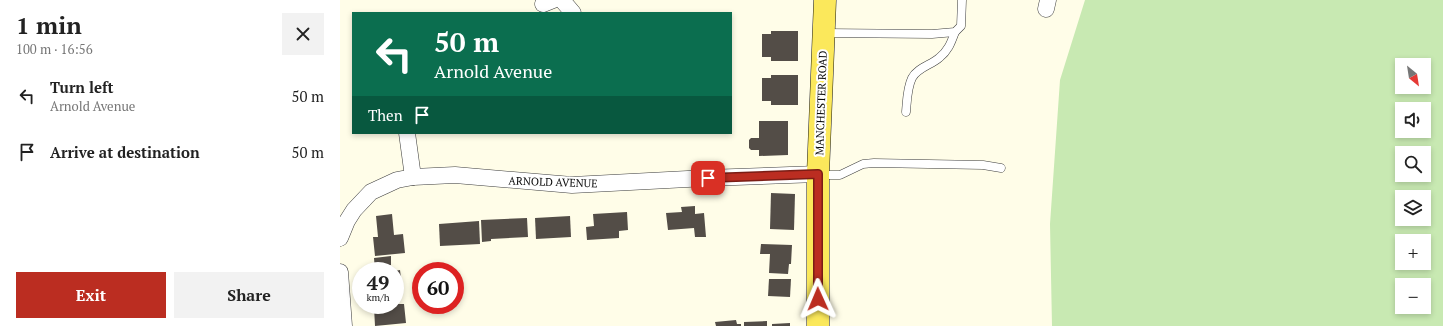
<!DOCTYPE html>
<html lang="en">
<head>
<meta charset="utf-8">
<style>
	:root { --surface:#fff; --page:#f2f2f2; --text:#222; --muted:#767676; --accent:#bb2d21 }
	body { margin:0; font-family:"PT Serif",serif; background:var(--page); color:var(--text); height:100vh; display:flex; flex-direction:column; font-size:15px; white-space:nowrap }
	* { box-sizing:border-box; margin:0 }
	p { font-size:13px; color:var(--muted) }
	.icon { flex:none; width:22px; height:22px; fill:none; stroke:currentColor; stroke-width:2; stroke-linecap:round; stroke-linejoin:round }
	.map { position:relative; flex:1; overflow:hidden }
	.sheet { display:flex; flex-direction:column; background:var(--surface); width:340px }
	.sheet>* { flex:none }
	.top-card { position:absolute; left:12px; top:12px; width:380px; height:122px; border-radius:0px; box-shadow:0 2px 6px #0003; background:#0b6e4f; color:#fff; overflow:hidden }
	.needle { width:26px; rotate:150deg }
	.controls { position:absolute; left:1055px; top:58px; display:grid; gap:8px }
	.controls a { display:grid; place-items:center; width:36px; height:36px; border-radius:0px; background:var(--surface); box-shadow:0 2px 6px #0003; font-size:20px }
	.speed { position:absolute; left:12px; top:262px; display:flex; gap:8px; font-size:20px; font-weight:700; text-align:center }
	.speed>* { display:grid; place-content:center; width:52px; height:52px; border-radius:50%; background:var(--surface); box-shadow:0 2px 6px #0003; line-height:1 }
	.speed small { font-size:10px; font-weight:400 }
	.speed .limit { border:6px solid #d22; background:#fff; color:#111 }
	.pin { position:absolute; display:grid; place-items:center; width:34px; height:34px; color:#fff; margin:-17px; border-radius:8px; box-shadow:0 2px 6px #0006 }
	.me { position:absolute; width:44px; margin:-22px; rotate:359deg; stroke-linejoin:round; filter:drop-shadow(0 0 3px #0008) }
	.turn { display:flex; align-items:center; gap:14px; height:84px; padding:0 16px; font-size:18px }
	.turn .icon { width:52px; height:52px; stroke-width:2.5 }
	.turn b { display:block; font-size:28px; line-height:34px }
	.then { display:flex; align-items:center; height:38px; padding:0 16px; background:#0003; gap:8px; font-size:15px }
	.round { display:grid; place-items:center; flex:none; width:42px; height:42px; border-radius:0px; background:var(--page) }
	.head { display:flex; align-items:center; justify-content:space-between; height:68px; padding:0 16px }
	h1 { font-size:24px; font-weight:800; line-height:30px }
	.primary-button { display:flex; gap:8px; margin-top:auto; padding:8px 16px }
	.primary-button a { flex:1; height:46px; border-radius:0px; background:var(--accent); color:#fff; font-size:16px; font-weight:800; line-height:46px; text-align:center }
	.primary-button a+a { background:var(--page); color:var(--text) }
	ul { padding:0; list-style:none }
	li { display:flex; align-items:center; gap:12px; height:56px; padding:0 16px }
	li div { flex:1 }
	li b { display:block; font-size:15px }
	li em { font-style:normal }
	main { display:flex; flex:1; min-height:0 }
	.map>svg:first-child { display:block }
	.green { fill:#c8e9b2; fill-rule:evenodd }
	.building { fill:#534d47 }
	.lines { fill:none; stroke-linecap:round; stroke-linejoin:round }
	.service-casing { stroke:#3d3d3d; stroke-width:9 }
	.minor-casing { stroke:#3d3d3d; stroke-width:17 }
	.primary-casing { stroke:#1b1b1b; stroke-width:23 }
	.service { stroke:#fff; stroke-width:8 }
	.minor { stroke:#fff; stroke-width:16 }
	.primary { stroke:#fbe85b; stroke-width:22 }
	.route-casing { stroke:#7a1d15; stroke-width:10 }
	.route { stroke:#bb2d21; stroke-width:7 }
	.labels { text-anchor:middle; stroke-width:4; stroke-linejoin:round; paint-order:stroke }
	.street-label { font-size:11px; fill:#0a0a0a; stroke:#fff }
</style>
</head>
<body>
<main>
<section class="sheet">
<div class="head"><div><h1>1 min</h1><p>100 m · 16:56</p></div><a class="round"><svg class="icon" aria-label="close" viewBox="0 0 24 24"><path d="M6 6l12 12M18 6L6 18"/></svg></a></div>
<ul>
<li><svg class="icon" aria-label="left" viewBox="0 0 24 24"><path d="M17 20v-9H6M10 6l-5 5 5 5"/></svg><div><b>Turn left</b><p>Arnold Avenue</p></div><em>50 m</em></li>
<li><svg class="icon" aria-label="arrive" viewBox="0 0 24 24"><path d="M6 21V4h12l-3 4 3 4H6"/></svg><div><b>Arrive at destination</b></div><em>50 m</em></li>
</ul>
<div class="primary-button"><a>Exit</a><a>Share</a></div>
</section>
<div class="map">
<svg width="1103" height="326" viewBox="0 0 1103 326">
	<rect width="100%" height="100%" fill="#fffde8"/>
	<path class="green" d="M745,0H1103V326H712L710,224L720,80ZM1062,65H1084V87H1062ZM1062,109H1084V131H1062ZM1062,153H1084V175H1062ZM1062,197H1084V219H1062ZM1062,241H1084V263H1062ZM1062,285H1084V307H1062Z"/>
	<g class="building">
		<path d="M431,31H458V61H431V57H422V34H431Z"/>
		<path d="M431,75H458V105H431V101H422V78H431Z"/>
		<path d="M419,121H448V155L419,156V150H411L409,148V140L411,138H419Z"/>
		<path d="M431,193L455,194L454,230L430,229Z"/>
		<path d="M355,206V214L364,213L366,237H355L354,228L328,230L326,213L342,212L341,207Z"/>
		<path d="M287,212L288,230L279,231V238L247,240L246,227L254,226L253,214Z"/>
		<path d="M52,214L54,235L63,234L65,253L35,256L33,237H38L36,216Z"/>
		<path d="M230,216L231,237L196,239L195,218Z"/>
		<path d="M187,218L188,237L151,239V241L142,242L141,220Z"/>
		<path d="M139,221L140,244L100,246L99,224Z"/>
		<path d="M421,244L452,245L451,264H449L448,274L429,273L430,254H420Z"/>
		<path d="M51,256V265L43,266L44,271H35L34,258Z"/>
		<path d="M60,270L62,286L55,287V271Z"/>
		<path d="M429,279H451L450,297L428,296Z"/>
		<path d="M55,304H64L66,323L35,326L34,307L38,306V305Z"/>
		<path d="M396,320L397,324H401V326H376L375,322Z"/>
		<path d="M427,321V326H404V322Z"/>
		<path d="M450,323V326H432V324Z"/>
	</g>
	<g class="lines">
		<g class="service-casing">
			<g id="service">
				<path d="M485,33L592,34L615,32L621,26L622,0"/>
				<path d="M566,112C567,101 567,88 572,78C577,68 591,65 599,58C608,51 611,43 615,32"/>
				<path d="M479,175H500L523,164L534,163L643,165L661,168"/>
			</g>
		</g>
		<g class="minor-casing">
			<g id="minor">
				<path d="M222,0L233,13"/>
				<path d="M203,4L213,0"/>
				<path d="M706,9L708,0"/>
				<path d="M67,133L73,177"/>
				<path d="M0,238L7,221L14,210L31,192L57,180L73,177L115,175L232,185L367,178L478,174"/>
				<path d="M0,272L4,326"/>
			</g>
		</g>
		<g class="primary-casing">
			<path id="primary" d="M478,326V174L485,0"/>
		</g>
		<use href="#service" class="service"/>
		<use href="#minor" class="minor"/>
		<use href="#primary" class="primary"/>
	</g>
	<g class="lines">
		<g class="route-casing">
			<path id="route" d="M368,178L478,174V299"/>
		</g>
		<use href="#route" class="route"/>
	</g>
	<g class="labels">
		<g class="street-label">
			<text transform="translate(481 103) rotate(-88)" y="4">MANCHESTER ROAD</text>
			<text transform="translate(213 182) rotate(2)" y="4">ARNOLD AVENUE</text>
		</g>
	</g>
</svg>
<div class="controls">
<a><svg class="needle" viewBox="-14 -14 28 28"><path d="M0-13l5 13h-10z" fill="#e53935"/><path d="M0 13l5-13h-10z" fill="#767676"/></svg></a>
<a><svg class="icon" aria-label="sound" viewBox="0 0 24 24"><path d="M4 9h4l5-4v14l-5-4H4zM17 9q2 3 0 6"/></svg></a>
<a><svg class="icon" aria-label="search" viewBox="0 0 24 24"><circle cx="10" cy="10" r="6"/><path d="M15 15l6 6"/></svg></a>
<a><svg class="icon" aria-label="layers" viewBox="0 0 24 24"><path d="M12 4l9 5-9 5-9-5zM3 14l9 5 9-5"/></svg></a>
<a>+</a>
<a>−</a>
</div>
<div class="speed"><div>49<small>km/h</small></div><div class="limit">60</div></div>
<div class="pin" style="left:368px;top:178px;background:#d93025"><svg class="icon" aria-label="arrive" viewBox="0 0 24 24"><path d="M6 21V4h12l-3 4 3 4H6"/></svg></div>
<svg class="me" style="left:478px;top:299px" viewBox="-20 -20 40 40"><path d="M0-17L14 15 0 8-14 15z" fill="#bb2d21" stroke="#fff" stroke-width="4"/></svg>
<div class="top-card">
<div class="turn"><svg class="icon" aria-label="left" viewBox="0 0 24 24"><path d="M17 20v-9H6M10 6l-5 5 5 5"/></svg><div><b>50 m</b>Arnold Avenue</div></div>
<div class="then">Then<svg class="icon" aria-label="arrive" viewBox="0 0 24 24"><path d="M6 21V4h12l-3 4 3 4H6"/></svg></div>
</div>
</div>
</main>
</body>
</html>
